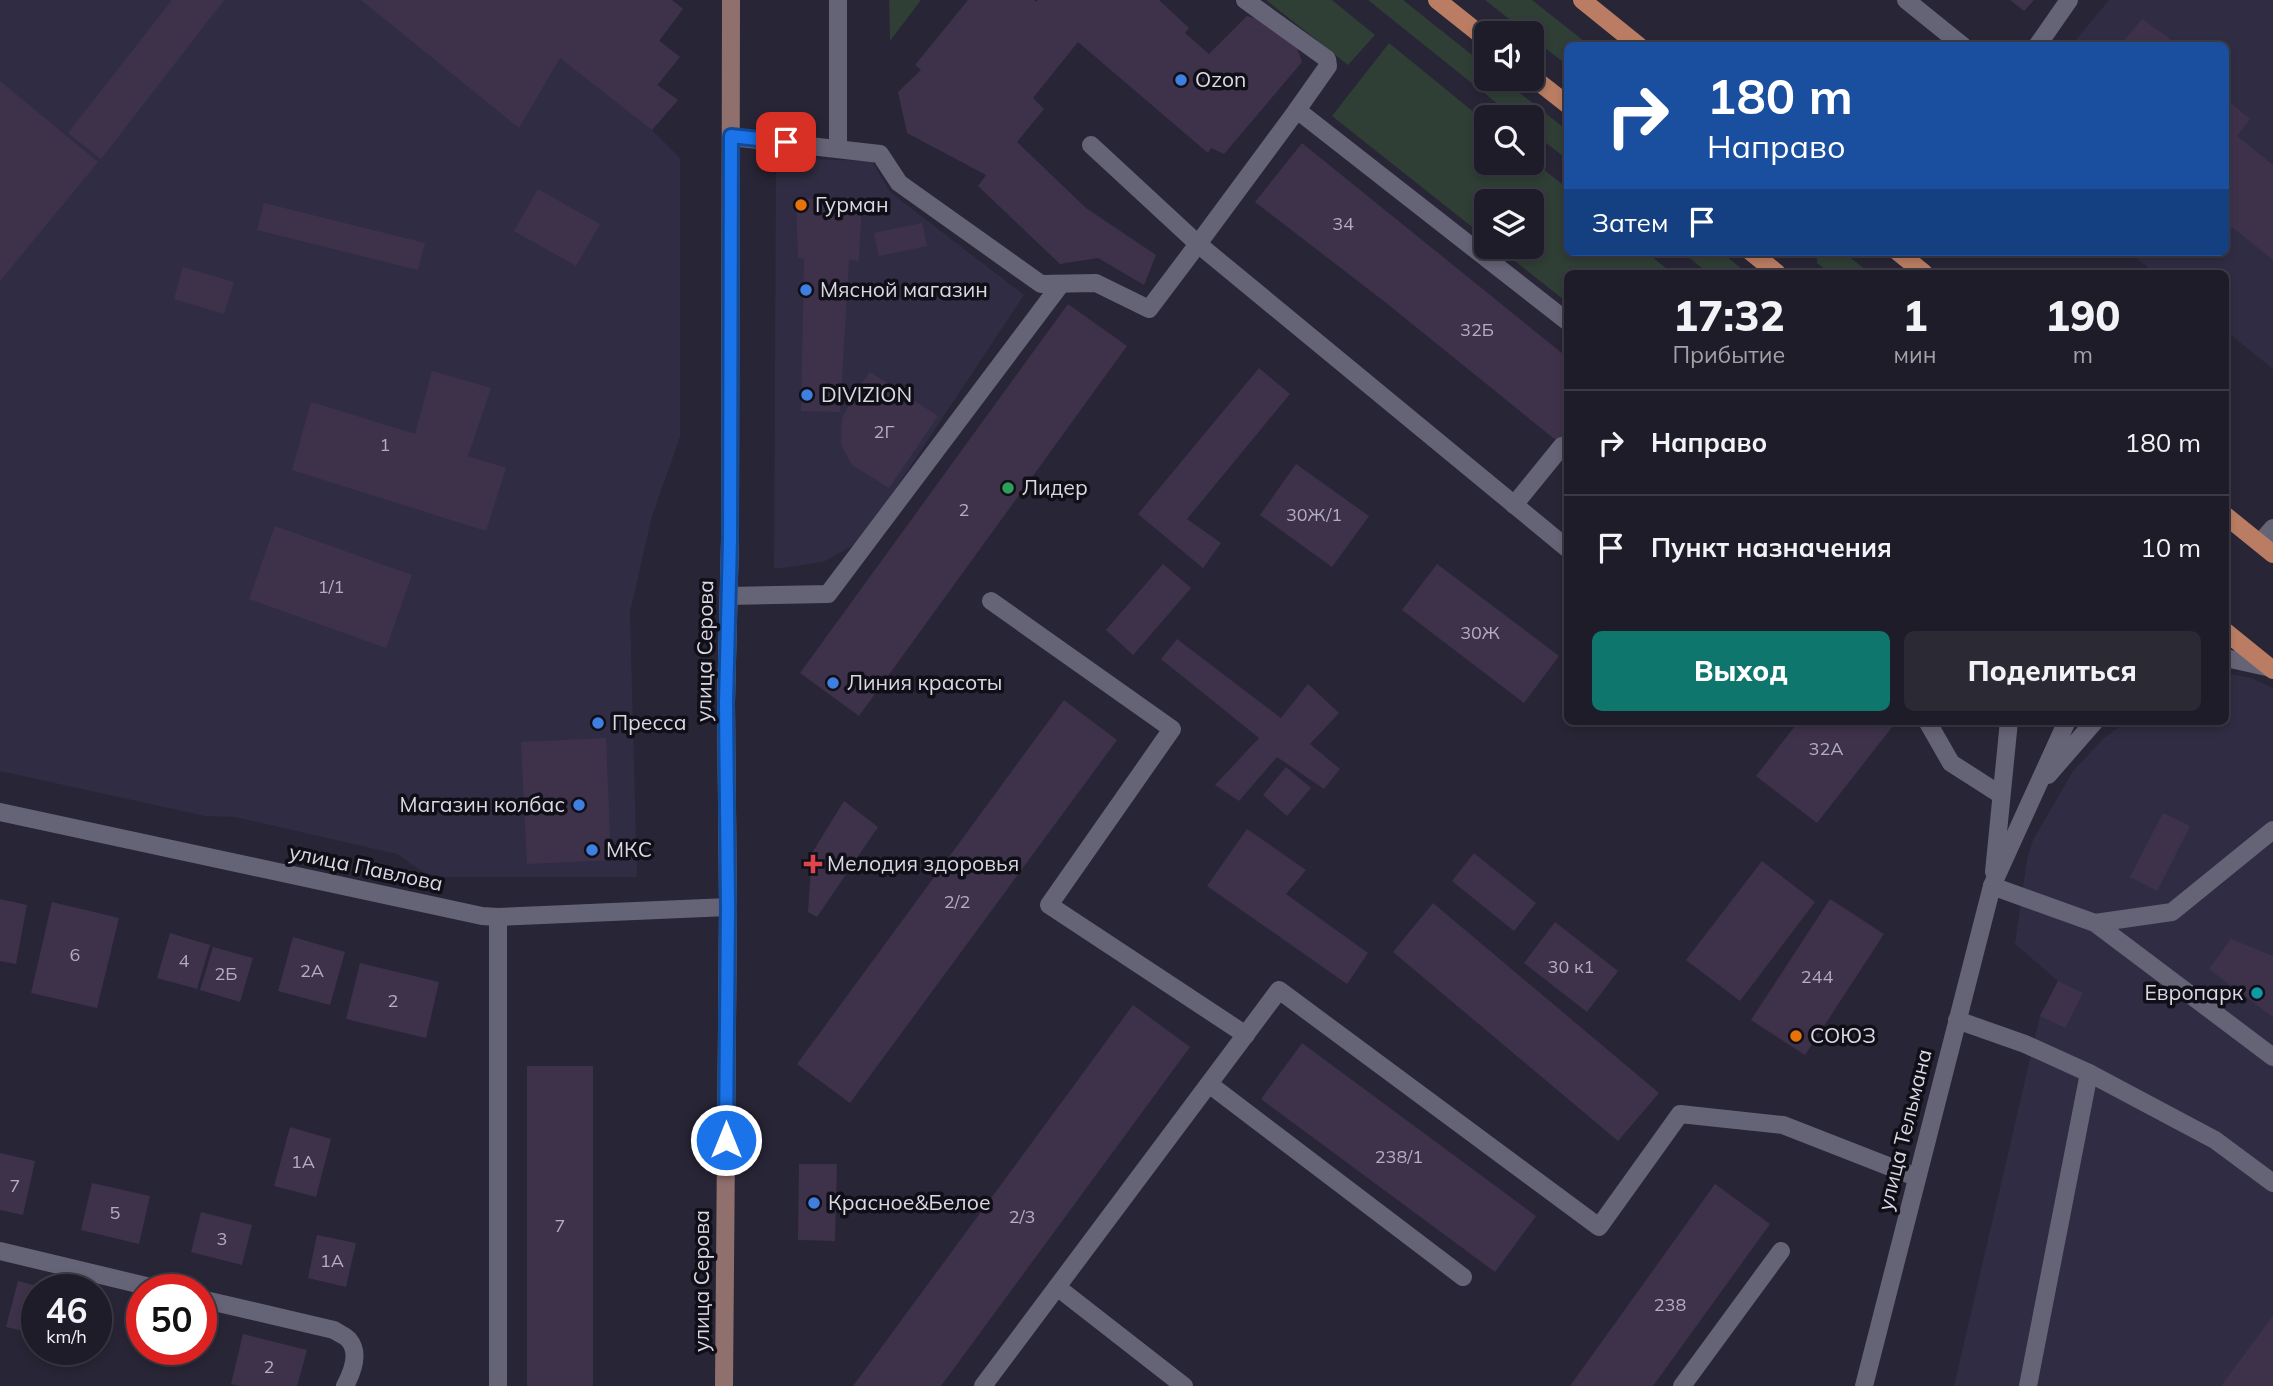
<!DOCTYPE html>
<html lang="ru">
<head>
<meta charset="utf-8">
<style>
	:root { --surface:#1e1c28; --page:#2b2934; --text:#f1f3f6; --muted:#a1a1a8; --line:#3c3a45; --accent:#0f766e }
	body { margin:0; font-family:Mulish,sans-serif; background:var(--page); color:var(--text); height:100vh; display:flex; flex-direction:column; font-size:26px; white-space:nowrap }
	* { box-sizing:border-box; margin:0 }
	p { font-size:23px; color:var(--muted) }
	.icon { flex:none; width:38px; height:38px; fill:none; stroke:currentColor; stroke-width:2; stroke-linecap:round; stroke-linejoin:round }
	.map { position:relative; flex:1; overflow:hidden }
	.details { position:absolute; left:1564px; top:270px; width:665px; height:455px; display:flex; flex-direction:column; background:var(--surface); border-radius:10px; box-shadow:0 4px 10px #0003,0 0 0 2px var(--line) }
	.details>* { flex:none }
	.guide { position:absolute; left:1564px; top:42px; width:665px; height:214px; border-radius:10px; box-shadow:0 4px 10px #0003,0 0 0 2px var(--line); background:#1a4fa0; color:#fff; overflow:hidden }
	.buttons { position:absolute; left:1474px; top:21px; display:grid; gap:14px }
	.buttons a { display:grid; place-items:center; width:70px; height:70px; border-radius:10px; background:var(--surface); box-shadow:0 4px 10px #0003,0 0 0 2px var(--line); font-size:35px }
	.speed { position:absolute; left:21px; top:1274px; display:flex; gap:14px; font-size:35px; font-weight:700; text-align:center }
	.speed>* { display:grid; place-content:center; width:91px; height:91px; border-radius:50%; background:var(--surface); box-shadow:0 4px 10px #0003,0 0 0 2px var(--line); line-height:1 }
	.speed small { font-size:18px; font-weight:400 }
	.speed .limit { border:10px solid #d22; background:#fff; color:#111 }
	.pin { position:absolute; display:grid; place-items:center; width:60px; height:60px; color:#fff; margin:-30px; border-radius:14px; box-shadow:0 4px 10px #0006 }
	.me { position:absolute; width:77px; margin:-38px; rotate:0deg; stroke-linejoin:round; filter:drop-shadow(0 0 5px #0008) }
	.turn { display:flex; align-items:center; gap:24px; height:147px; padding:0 28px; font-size:32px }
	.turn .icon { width:91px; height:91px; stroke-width:2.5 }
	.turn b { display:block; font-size:49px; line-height:60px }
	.then { display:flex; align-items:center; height:66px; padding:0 28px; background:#0003; gap:14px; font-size:26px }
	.eta { display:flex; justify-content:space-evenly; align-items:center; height:119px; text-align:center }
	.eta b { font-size:42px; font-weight:800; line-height:49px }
	.primary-button { display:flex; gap:14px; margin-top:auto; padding:14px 28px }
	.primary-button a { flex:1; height:80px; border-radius:10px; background:var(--accent); color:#fff; font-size:28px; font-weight:800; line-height:80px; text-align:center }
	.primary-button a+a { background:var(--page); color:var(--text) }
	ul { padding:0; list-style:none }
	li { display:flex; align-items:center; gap:21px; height:105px; padding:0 28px; border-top:2px solid var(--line) }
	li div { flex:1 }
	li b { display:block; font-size:26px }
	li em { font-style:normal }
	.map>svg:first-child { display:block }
	.built { fill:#302c43 }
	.green { fill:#2f3f35 }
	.building { fill:#3e324b }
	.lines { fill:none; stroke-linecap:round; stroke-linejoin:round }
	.service { stroke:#656376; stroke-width:18 }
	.minor { stroke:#656376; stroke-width:18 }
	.tertiary { stroke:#656376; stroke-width:18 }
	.secondary { stroke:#8f706d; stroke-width:18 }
	.primary { stroke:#ba7d63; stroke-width:18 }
	.route-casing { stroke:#114b97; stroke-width:18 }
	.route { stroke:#1a73e8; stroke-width:12 }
	.shop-dot { fill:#3f7fe0; stroke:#100f17; stroke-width:2.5 }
	.food-dot { fill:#e8710a; stroke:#100f17; stroke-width:2.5 }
	.leisure-dot { fill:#2e9e5b; stroke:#100f17; stroke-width:2.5 }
	.health-dot { fill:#e0444e; stroke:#100f17; stroke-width:2.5 }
	.culture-dot { fill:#0f9aa8; stroke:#100f17; stroke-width:2.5 }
	.labels { text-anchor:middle; stroke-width:7; stroke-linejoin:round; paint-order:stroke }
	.number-label { font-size:18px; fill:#b2aebd }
	.poi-label { font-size:21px; fill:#d9d8e3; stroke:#100f17; text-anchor:start }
	.street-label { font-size:21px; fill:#d9d8e3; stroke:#100f17 }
</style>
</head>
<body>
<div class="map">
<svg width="2273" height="1386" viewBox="0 0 2273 1386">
	<rect width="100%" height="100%" fill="#282536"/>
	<g class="built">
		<path d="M0,0H672L683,9L659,40L680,57L658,85L678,100L652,130L680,158V437L652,516L630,612L637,877H443L424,873L397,854L235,817L205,816L0,771Z"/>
		<path d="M2109,0H2273V369L2226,331V273H2155L2129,252H2226V46H2071Z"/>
		<path d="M776,158L872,161L890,192L1024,295L861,541L823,562L774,569Z"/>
		<path d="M2226,673L2251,678L2273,688V1386H1954L2040,1016L2058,981L2015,944L2027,859L2033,840L2073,771L2105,737L2127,721H2226Z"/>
	</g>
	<g class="green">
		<path d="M889,0H921L890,41Z"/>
		<path d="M1266,0H1332L1375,35L1348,65Z"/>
		<path d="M1368,0H1403L1486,66V79H1502L1568,131V160L1531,131V117H1514Z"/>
		<path d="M1485,0H1532L1589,45L1568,46V66L1531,37V33H1527Z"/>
		<path d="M1389,43L1486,122V163H1531V159L1568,189V252H1646L1672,273H1568V303L1497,247H1531V201H1486V238L1332,116Z"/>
		<path d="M1682,252H1721L1747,273H1708Z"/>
		<path d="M1821,252H1843L1870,273H1830L1817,263V257Z"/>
	</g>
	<g class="building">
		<path d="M172,0H224L101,159L68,133Z"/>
		<path d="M361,0H672L683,9L659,41L680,57L657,85L678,100L652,130L560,58L519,128Z"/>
		<path d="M968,0H1034L1036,2L1038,0H1159L1189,28L1185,33L1209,54L1247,16L1261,20L1297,48L1302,62L1224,154L1211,148L1208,153L1078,42L1033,98L1044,109L1017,142L1086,208L1156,255L1144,285L1098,258L1060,264L978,186L986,175L907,133L898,92L921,70L915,65Z"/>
		<path d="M2010,0H2034L2024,11Z"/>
		<path d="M2142,19L2180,46H2120Z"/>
		<path d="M0,81L98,162L0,281Z"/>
		<path d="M2226,99L2250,119L2237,136L2273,165V260L2226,222Z"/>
		<path d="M1302,143L1568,358V450L1385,302L1255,202Z"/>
		<path d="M538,189L600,224L576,266L514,231Z"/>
		<path d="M796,198L862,202L859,261L849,260L840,412L801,411L804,259L798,258Z"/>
		<path d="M264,203L425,243L418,270L257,230Z"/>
		<path d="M922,223L927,246L879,256L874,233Z"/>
		<path d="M183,267L234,282L224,314L174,299Z"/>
		<path d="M1068,304L1127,346L859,716L800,673Z"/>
		<path d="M1259,368L1290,394L1187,519L1221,543L1203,568L1138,514Z"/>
		<path d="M432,371L491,388L468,456L506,468L486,531L292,470L311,402L415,434Z"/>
		<path d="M870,372L938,416L889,488L852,465L841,445L842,419L856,391Z"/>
		<path d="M1296,464L1369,516L1332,567L1260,515Z"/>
		<path d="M275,526L412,575L386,648L249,599Z"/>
		<path d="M1163,564L1191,588L1133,655L1106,630Z"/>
		<path d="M1437,564L1559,656L1524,703L1402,610Z"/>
		<path d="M1177,639L1281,718L1308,684L1339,713L1310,744L1340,769L1324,789L1277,757L1239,801L1215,785L1259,738L1161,659Z"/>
		<path d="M1064,700L1117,740L850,1103L797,1064Z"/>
		<path d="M1799,721L1896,722L1817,823L1756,776Z"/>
		<path d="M606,738L611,860L527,864L521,742Z"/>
		<path d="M1286,767L1311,788L1287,816L1263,795Z"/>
		<path d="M844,801L878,827L817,917L808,912L812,853Z"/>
		<path d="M2163,813L2190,826L2157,891L2130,877Z"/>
		<path d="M1247,829L1306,870L1286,894L1368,953L1347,984L1207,886Z"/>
		<path d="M1474,853L1536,903L1514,931L1452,881Z"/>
		<path d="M1762,861L1815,902L1740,1001L1686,960Z"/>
		<path d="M0,899L27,905L16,964L0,961Z"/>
		<path d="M1830,899L1884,934L1805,1055L1751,1020Z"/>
		<path d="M52,902L119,918L97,1008L31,993Z"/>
		<path d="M1433,903L1659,1093L1618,1141L1393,952Z"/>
		<path d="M1555,922L1618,971L1587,1012L1524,963Z"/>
		<path d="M170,933L210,945L197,989L157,978Z"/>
		<path d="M293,937L345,952L330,1005L278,991Z"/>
		<path d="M2231,939L2273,956V1017L2209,969Z"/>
		<path d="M213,947L253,958L240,1002L200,990Z"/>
		<path d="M360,963L439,982L426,1038L346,1019Z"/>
		<path d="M2058,981L2083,993L2065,1028L2040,1016Z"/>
		<path d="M1133,1005L1190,1047L941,1386H853Z"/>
		<path d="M1302,1043L1536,1216L1495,1272L1261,1099Z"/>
		<rect x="527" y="1066" width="66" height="320"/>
		<path d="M290,1127L331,1139L316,1197L274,1186Z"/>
		<path d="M0,1153L35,1161L23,1215L0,1210Z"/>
		<path d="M799,1164H837L835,1241L798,1240Z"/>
		<path d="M92,1183L150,1196L139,1244L81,1230Z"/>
		<path d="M1715,1184L1770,1224L1653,1386H1570Z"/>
		<path d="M201,1212L252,1225L242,1265L191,1252Z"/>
		<path d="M317,1235L356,1243L346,1287L308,1278Z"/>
		<path d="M18,1281L48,1289L37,1290V1334L6,1327Z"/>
		<path d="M2273,1316V1386H2221Z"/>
		<path d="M141,1317H142V1348L133,1346Z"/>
		<path d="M243,1334L307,1350L297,1386H239L231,1384Z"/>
	</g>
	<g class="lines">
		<g class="service">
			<path d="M1245,0L1327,59L1328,66L1297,110"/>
			<path d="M1906,0L1963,46"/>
			<path d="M731,137L880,154L899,183L1041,284L1096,283L1149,309L1198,244L1091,145"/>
			<path d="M838,149V0"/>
			<path d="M1568,322L1297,110L1198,244L1568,549"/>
			<path d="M1514,505L1562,446"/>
			<path d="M2260,543L2273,528"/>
			<path d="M729,596L828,594L1061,284"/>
			<path d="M991,601L1172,729L1049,905L1246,1035"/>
			<path d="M1927,721L1951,763L2001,795"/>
			<path d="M1992,886L2095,923L2273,1057"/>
			<path d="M2095,923L2172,912L2273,830"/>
			<path d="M1957,1020L2025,1044L2089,1073L2215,1140L2273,1183"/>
			<path d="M1209,1084L1463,1277"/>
			<path d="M1057,1287L1184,1386"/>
			<path d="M498,1386V917"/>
			<path d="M983,1386L1279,990L1599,1227L1680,1114L1783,1125L1916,1177"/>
			<path d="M1682,1386L1781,1251"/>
			<path d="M2028,1386L2089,1073"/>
		</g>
		<g class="minor">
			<path d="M2037,46L2069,0"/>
			<path d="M0,812L482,916L498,917L728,907"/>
			<path d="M0,1251L163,1290"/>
			<path d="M201,1299L334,1330C338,1333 346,1336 349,1340C360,1353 352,1373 345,1386"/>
		</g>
		<g class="tertiary">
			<path d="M2226,658L2271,668"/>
			<path d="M2048,775L2095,721"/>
			<path d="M1994,872L2009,721"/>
			<path d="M1864,1386L1992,886L2067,721"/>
		</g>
		<path class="secondary" d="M724,1386L728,907L726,703L730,540L731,0"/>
		<g class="primary">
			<path d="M1437,0L1486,39"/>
			<path d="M1582,0L1639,46"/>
			<path d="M1531,76L1568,105"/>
			<path d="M1751,252L1777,273"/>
			<path d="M1898,252L1924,273"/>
			<path d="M2226,516L2273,554"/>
			<path d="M2226,632L2273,670"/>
		</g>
	</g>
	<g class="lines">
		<g class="route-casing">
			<path id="route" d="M726,1140L728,907L726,703L730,540L731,136L786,142"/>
		</g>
		<use href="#route" class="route"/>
	</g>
	<g class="shop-dot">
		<circle cx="1181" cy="80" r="7"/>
		<circle cx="806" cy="290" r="7"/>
		<circle cx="807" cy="395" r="7"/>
		<circle cx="833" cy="683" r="7"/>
		<circle cx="598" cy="723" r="7"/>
		<circle cx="579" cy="805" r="7"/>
		<circle cx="592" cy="850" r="7"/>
		<circle cx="814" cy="1203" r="7"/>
	</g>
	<g class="food-dot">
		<circle cx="801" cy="205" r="7"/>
		<circle cx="1796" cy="1036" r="7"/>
	</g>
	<circle class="leisure-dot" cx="1008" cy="488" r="7"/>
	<path class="health-dot" d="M809.5 853.5h7v7h7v7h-7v7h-7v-7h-7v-7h7z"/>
	<circle class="culture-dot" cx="2257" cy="993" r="7"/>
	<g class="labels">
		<g class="number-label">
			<text x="1343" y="230">34</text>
			<text x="1477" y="336">32Б</text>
			<text x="884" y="438">2Г</text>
			<text x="385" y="451">1</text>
			<text x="964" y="516">2</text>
			<text x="1314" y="521">30Ж/1</text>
			<text x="331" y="593">1/1</text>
			<text x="1480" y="639">30Ж</text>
			<text x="1826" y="755">32А</text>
			<text x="957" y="908">2/2</text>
			<text x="75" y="961">6</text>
			<text x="184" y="967">4</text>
			<text x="1571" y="973">30 к1</text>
			<text x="312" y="977">2А</text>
			<text x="226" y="980">2Б</text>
			<text x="1817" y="983">244</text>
			<text x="393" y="1007">2</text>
			<text x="1399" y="1163">238/1</text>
			<text x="303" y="1168">1А</text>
			<text x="15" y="1192">7</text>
			<text x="115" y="1219">5</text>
			<text x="1022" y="1223">2/3</text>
			<text x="560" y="1232">7</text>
			<text x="222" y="1245">3</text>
			<text x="332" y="1267">1А</text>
			<text x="1670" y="1311">238</text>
			<text x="269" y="1373">2</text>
		</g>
		<g class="poi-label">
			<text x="1195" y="87">Ozon</text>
			<text x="815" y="212">Гурман</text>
			<text x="820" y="297">Мясной магазин</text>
			<text x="821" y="402">DIVIZION</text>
			<text x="1022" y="495">Лидер</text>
			<text x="847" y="690">Линия красоты</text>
			<text x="612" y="730">Пресса</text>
			<text x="565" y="812" text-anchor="end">Магазин колбас</text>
			<text x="606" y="857">МКС</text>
			<text x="827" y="871">Мелодия здоровья</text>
			<text x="2243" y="1000" text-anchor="end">Европарк</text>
			<text x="1810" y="1043">СОЮЗ</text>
			<text x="828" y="1210">Красное&amp;Белое</text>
		</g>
		<g class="street-label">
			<text transform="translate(705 651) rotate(-89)" y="7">улица Серова</text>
			<text transform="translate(366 868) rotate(12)" y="7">улица Павлова</text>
			<text transform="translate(1905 1130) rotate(-76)" y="7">улица Тельмана</text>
			<text transform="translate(702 1281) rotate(-90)" y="7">улица Серова</text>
		</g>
	</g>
</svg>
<div class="buttons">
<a><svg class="icon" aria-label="sound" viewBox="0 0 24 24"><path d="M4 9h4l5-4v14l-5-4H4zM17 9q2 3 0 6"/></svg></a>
<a><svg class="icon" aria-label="search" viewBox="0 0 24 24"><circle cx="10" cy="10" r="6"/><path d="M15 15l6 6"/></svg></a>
<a><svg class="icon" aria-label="layers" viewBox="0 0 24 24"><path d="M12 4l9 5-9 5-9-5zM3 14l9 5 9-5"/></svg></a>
</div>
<div class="speed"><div>46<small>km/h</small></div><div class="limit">50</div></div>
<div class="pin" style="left:786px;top:142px;background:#d93025"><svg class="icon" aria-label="arrive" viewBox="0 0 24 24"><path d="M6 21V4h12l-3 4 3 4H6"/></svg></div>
<svg class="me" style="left:726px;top:1140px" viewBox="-20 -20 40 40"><circle r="17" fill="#1a73e8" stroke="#fff" stroke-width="3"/><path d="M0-11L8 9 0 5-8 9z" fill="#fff"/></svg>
<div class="guide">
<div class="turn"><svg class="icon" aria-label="right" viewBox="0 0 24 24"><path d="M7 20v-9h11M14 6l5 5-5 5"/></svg><div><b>180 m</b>Направо</div></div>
<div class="then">Затем<svg class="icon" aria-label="arrive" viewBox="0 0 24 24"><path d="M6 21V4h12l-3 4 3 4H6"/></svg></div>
</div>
<section class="details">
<div class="eta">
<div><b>17:32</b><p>Прибытие</p></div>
<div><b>1</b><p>мин</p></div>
<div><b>190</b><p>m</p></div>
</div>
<ul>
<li><svg class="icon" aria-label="right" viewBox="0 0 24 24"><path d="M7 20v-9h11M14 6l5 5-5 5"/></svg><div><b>Направо</b></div><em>180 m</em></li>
<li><svg class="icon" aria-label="arrive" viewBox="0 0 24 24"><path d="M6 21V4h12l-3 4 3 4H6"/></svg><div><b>Пункт назначения</b></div><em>10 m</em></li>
</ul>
<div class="primary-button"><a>Выход</a><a>Поделиться</a></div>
</section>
</div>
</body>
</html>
